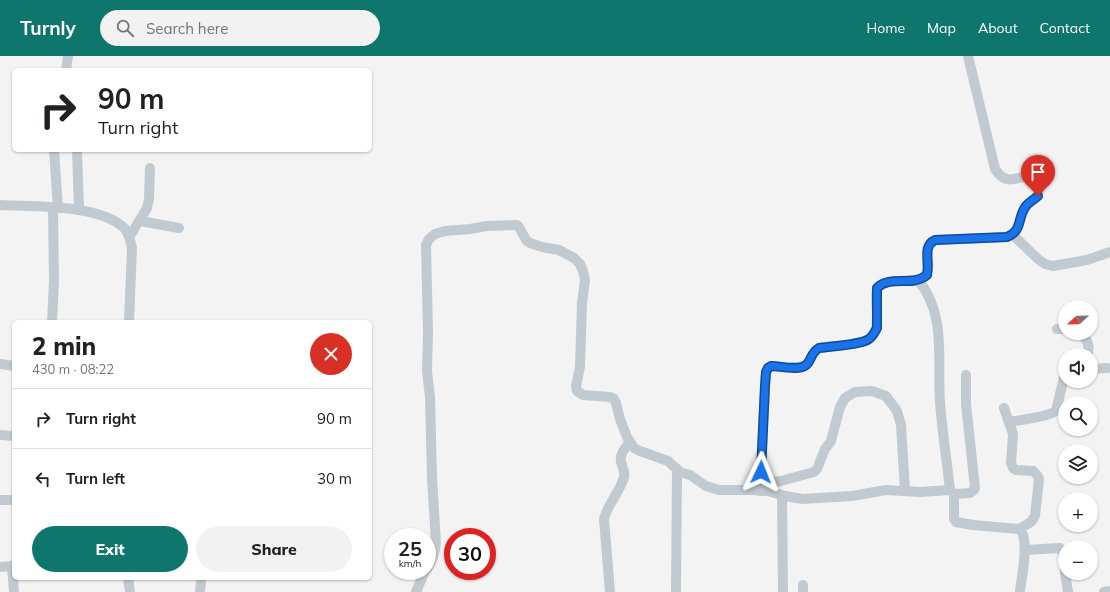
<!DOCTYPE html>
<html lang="en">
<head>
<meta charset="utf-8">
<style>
	:root { --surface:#fff; --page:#f2f2f2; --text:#202124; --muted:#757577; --line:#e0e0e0; --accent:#0f766e }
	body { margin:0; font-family:Mulish,sans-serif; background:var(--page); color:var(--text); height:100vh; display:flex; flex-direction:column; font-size:15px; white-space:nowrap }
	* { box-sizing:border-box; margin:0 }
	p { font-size:13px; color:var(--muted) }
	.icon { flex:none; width:22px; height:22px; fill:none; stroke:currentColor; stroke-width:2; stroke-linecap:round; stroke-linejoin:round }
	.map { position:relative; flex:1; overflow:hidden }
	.panel { position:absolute; left:12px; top:264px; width:360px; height:260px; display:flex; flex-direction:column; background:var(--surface); border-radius:6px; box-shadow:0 1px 3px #0004 }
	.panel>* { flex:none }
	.top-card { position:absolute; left:12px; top:12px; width:360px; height:84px; border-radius:6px; box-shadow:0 1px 3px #0004; background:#fff; color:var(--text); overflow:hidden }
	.needle { width:26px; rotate:248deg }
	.buttons { position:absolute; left:1058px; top:244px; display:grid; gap:8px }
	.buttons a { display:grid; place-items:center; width:40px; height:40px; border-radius:50%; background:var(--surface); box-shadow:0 1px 3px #0004; font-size:20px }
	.speed { position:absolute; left:384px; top:472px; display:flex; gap:8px; font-size:20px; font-weight:700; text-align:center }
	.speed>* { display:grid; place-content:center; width:52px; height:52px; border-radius:50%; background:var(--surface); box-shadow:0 1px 3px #0004; line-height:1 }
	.speed small { font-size:10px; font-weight:400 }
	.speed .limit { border:6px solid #d22; background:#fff; color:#111 }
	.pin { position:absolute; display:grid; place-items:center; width:34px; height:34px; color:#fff; margin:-41px -17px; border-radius:50% 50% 50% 0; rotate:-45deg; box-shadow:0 0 4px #0007 }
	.pin .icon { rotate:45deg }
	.me { position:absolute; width:44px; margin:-22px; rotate:2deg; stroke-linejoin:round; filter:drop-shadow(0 0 3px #0008) }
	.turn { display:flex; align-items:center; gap:14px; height:84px; padding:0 20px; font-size:18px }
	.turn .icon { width:52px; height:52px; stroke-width:2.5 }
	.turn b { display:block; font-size:28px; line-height:34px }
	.round { display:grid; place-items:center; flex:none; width:42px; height:42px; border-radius:21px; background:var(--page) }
	.headline { display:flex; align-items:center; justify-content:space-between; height:68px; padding:0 20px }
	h1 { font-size:24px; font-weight:800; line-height:30px }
	.primary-button { display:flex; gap:8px; margin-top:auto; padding:8px 20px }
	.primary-button a { flex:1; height:46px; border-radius:24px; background:var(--accent); color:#fff; font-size:16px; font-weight:800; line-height:46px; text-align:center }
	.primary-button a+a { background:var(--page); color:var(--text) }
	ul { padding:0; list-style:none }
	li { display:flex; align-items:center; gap:12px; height:60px; padding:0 20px; border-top:1px solid var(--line) }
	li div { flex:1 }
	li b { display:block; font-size:15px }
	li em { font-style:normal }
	header { display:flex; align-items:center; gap:24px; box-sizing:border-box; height:56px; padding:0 20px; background:var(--accent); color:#fff }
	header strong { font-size:19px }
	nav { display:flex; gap:22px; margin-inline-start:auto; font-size:14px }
	.search { width:280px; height:36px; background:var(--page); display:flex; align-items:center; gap:10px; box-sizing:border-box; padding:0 14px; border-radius:22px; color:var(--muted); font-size:15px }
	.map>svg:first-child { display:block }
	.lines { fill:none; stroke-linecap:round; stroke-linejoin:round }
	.minor { stroke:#c1cad0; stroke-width:10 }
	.route-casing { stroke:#114b97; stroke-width:10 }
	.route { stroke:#1a73e8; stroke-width:7 }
</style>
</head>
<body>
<header>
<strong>Turnly</strong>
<div class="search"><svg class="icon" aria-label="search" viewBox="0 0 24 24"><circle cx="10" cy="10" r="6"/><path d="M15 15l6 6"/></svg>Search here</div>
<nav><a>Home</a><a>Map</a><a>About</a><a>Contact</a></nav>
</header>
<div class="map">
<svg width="1110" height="536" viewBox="0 0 1110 536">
	<rect width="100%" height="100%" fill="#f4f3f3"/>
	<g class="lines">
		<g class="minor">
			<path d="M66,14L68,0"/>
			<path d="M54,94L58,152"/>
			<path d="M77,94L79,154"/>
			<path d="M0,149C35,151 94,148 122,170C129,175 130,184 132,192L129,266"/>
			<path d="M140,165L179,172"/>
			<path d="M1013,179L1038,203L1045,208L1053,210L1087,204L1110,196"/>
			<path d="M130,180L147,152L149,143L150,112"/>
			<path d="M918,224C947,258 937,305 940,346C942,375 947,405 950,434"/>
			<path d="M52,266L54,225L53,152"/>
			<path d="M1057,273H1065"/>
			<path d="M1080,277C1087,282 1091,291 1087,299"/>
			<path d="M0,308L14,310"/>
			<path d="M1091,313L1107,312"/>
			<path d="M1004,352L1013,378L1011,407L1013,412L1016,414L1033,415L1037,419L1039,423L1035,460L1031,466L1019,473"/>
			<path d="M1009,366C1020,364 1048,361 1056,355L1065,317"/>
			<path d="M0,379L14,380"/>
			<path d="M760,428L781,425L814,416L817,413L825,393L831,385L840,351L845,342L855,336L872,335L886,340L897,355L901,369L905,434"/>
			<path d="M760,435L765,331C766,323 764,314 771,310C781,310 802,316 808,307C812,301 812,296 819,292C831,290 857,289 867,284C888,272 867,235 882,228C889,224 909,225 918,224C941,214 916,192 935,184L1007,181C1019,176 1018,169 1022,159C1023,156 1024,153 1026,150C1031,143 1041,142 1038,131C1037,128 1036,125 1033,123C1023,114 1009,135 995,113L968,0"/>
			<path d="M954,438L970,437L974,434L975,432L966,348V319"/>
			<path d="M782,440L783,536"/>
			<path d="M0,444H14"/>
			<path d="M1025,494L1060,492C1065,497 1064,507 1065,515"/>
			<path d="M12,510L14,536"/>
			<path d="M0,511L14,510"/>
			<path d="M427,513C433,504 435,497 436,487L432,422L430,341L427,315L428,276L426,189L429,183L435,178L445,175L470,173L487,170L517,169L519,171L526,184L530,187L542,191L559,194L574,202L580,208L583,215L585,224L582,247L580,311L576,330L577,335L583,339L610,341L614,343L616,347L620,363L627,381L634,392L640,395L668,405L680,416L690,419L706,430L719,434H750L768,435L785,440L803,443L852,440L886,434L920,436L950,434L954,438V463L956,466L973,469L1019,473C1031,482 1021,522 1020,536"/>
			<path d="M1065,517L1068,536"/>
			<path d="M128,522L130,536"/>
			<path d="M803,529V536"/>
			<path d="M200,536L201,527"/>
			<path d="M416,536L425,515"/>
			<path d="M610,536L604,463C608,447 620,436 624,421C625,416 623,413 622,409C618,400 624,393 630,386"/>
			<path d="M676,536L677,413"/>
			<path d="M1104,536L1110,535"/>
		</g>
	</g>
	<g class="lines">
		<g class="route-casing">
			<path id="route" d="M761,416L765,330L766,316L768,312L771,310C781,310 802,316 808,307C812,301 812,296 819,292C831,290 861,289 869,283C873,280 875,276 877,272V232C889,219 913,231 927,219C930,207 922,190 935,184L1007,181C1023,175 1017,161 1026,150C1029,146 1035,143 1038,140"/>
		</g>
		<use href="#route" class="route"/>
	</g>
</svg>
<div class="buttons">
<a><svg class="needle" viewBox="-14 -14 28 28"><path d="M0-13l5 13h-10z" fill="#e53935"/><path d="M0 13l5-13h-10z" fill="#757577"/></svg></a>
<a><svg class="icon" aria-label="sound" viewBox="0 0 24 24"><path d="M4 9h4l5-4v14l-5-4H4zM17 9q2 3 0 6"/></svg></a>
<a><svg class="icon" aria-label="search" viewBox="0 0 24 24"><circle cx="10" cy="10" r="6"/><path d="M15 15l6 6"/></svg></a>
<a><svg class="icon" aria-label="layers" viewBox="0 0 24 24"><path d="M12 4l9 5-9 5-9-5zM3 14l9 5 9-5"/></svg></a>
<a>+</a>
<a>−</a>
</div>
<div class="speed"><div>25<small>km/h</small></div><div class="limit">30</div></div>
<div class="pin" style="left:1038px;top:140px;background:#d93025"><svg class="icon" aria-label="arrive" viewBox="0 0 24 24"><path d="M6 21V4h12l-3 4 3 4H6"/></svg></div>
<svg class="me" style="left:761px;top:416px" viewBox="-20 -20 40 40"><path d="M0-17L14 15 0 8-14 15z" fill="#1a73e8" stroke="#fff" stroke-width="4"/></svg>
<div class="top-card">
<div class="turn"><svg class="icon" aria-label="right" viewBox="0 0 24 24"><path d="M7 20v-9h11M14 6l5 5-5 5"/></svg><div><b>90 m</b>Turn right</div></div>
</div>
<section class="panel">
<div class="headline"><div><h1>2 min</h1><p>430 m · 08:22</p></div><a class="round" style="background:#d93025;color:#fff"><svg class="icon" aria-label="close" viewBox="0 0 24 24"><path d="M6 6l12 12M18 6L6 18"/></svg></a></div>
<ul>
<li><svg class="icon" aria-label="right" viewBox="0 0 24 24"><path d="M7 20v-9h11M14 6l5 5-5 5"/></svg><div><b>Turn right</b></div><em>90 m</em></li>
<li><svg class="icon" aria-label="left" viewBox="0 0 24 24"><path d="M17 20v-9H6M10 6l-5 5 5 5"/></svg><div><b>Turn left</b></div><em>30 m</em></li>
</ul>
<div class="primary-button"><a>Exit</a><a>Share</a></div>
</section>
</div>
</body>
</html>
